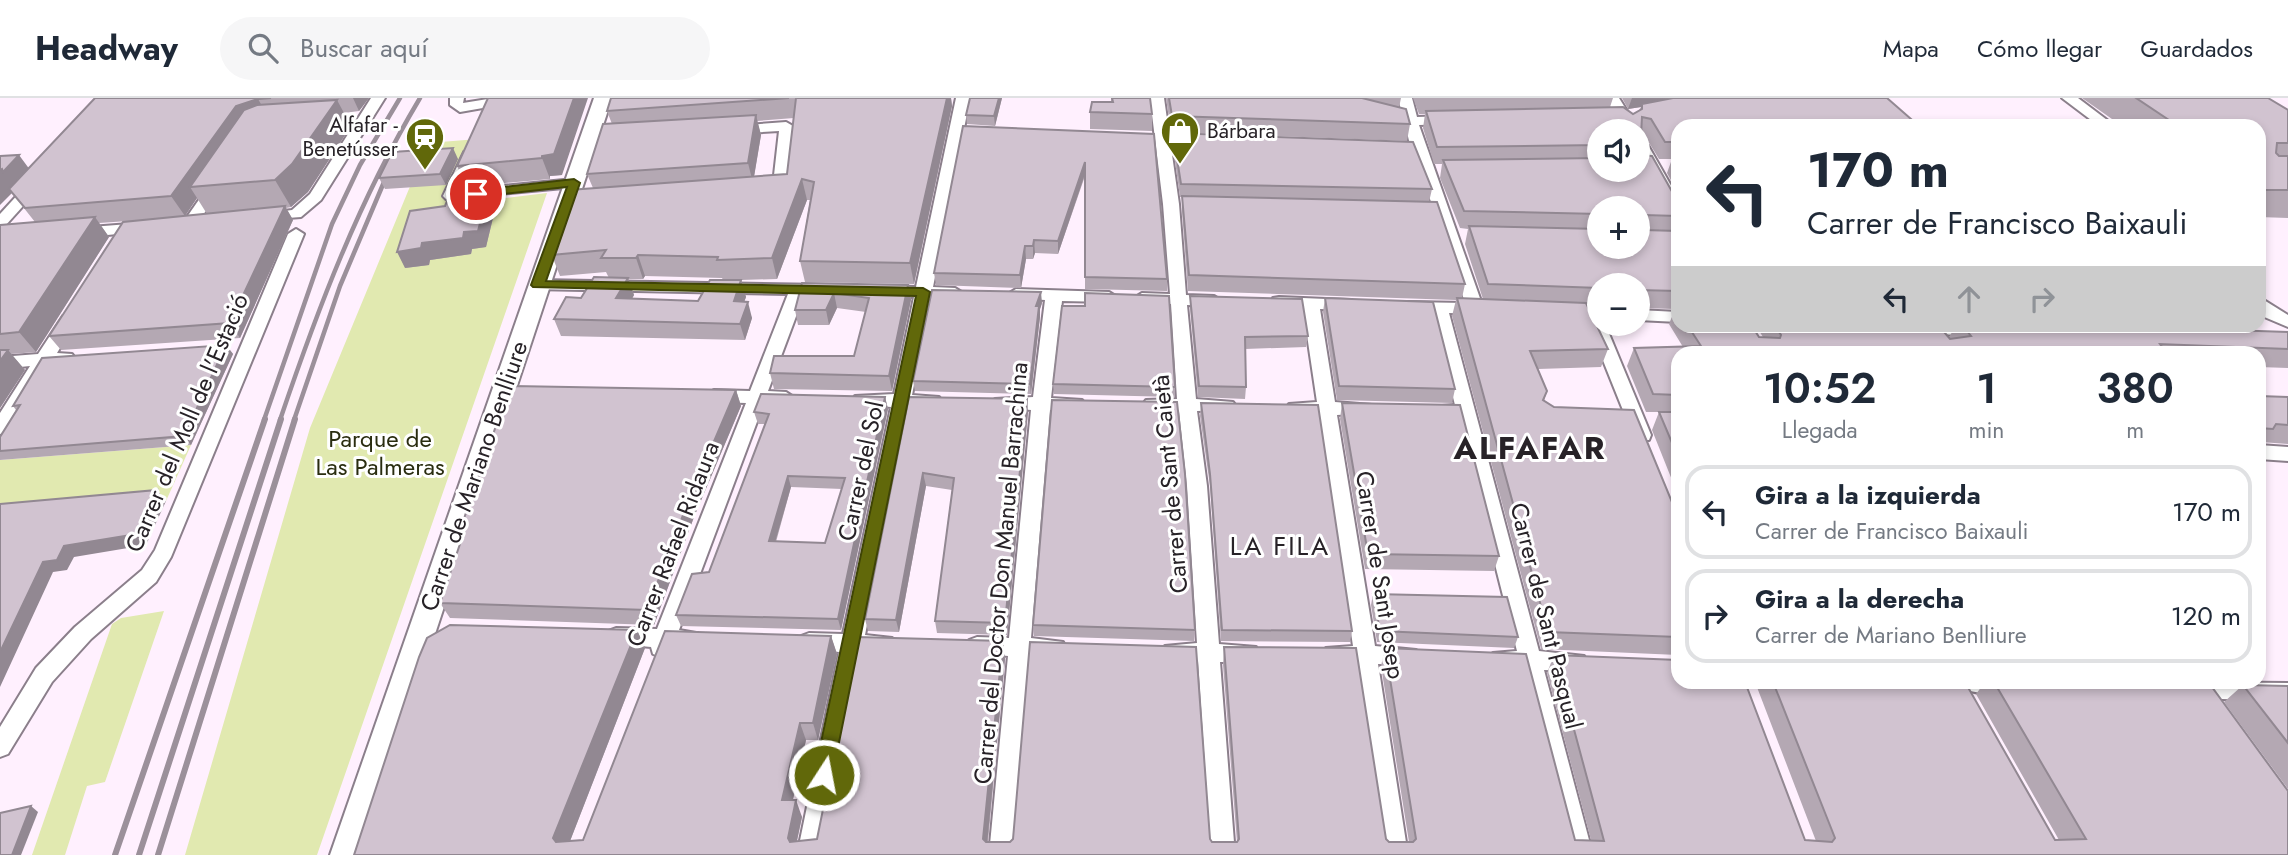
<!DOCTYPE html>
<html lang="es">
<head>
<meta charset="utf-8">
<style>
	:root { --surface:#fff; --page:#f6f6f7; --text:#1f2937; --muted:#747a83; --line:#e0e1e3 }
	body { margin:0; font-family:Jost,sans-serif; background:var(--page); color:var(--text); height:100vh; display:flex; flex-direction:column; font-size:26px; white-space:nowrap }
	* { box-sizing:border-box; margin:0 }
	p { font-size:23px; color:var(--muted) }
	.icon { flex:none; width:38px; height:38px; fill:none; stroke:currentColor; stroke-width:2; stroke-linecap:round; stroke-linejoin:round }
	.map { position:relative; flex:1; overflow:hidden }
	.details { position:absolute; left:1671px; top:248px; width:595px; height:343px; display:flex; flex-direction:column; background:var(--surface); border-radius:21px; box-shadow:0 4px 10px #0003 }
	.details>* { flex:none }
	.banner { position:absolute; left:1671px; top:21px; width:595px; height:214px; border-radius:21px; box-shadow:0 4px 10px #0003; background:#fff; color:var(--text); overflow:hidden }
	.tools { position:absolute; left:1587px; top:21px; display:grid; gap:14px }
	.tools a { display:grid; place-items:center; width:63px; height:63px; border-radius:50%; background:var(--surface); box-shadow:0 4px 10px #0003; font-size:35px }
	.pin { position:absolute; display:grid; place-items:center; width:60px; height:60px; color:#fff; margin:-30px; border:4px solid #fff; border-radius:50%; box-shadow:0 2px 7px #0007 }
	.me { position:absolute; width:77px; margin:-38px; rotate:11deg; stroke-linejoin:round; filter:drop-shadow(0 0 5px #0008) }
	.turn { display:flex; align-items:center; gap:24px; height:147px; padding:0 21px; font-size:32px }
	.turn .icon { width:91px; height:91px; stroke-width:2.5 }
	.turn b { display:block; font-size:49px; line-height:60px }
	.lanes { display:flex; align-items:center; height:66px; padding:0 21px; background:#0003; justify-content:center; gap:35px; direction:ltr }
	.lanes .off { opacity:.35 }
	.eta { display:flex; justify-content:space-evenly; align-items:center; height:119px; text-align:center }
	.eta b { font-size:42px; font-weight:600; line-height:49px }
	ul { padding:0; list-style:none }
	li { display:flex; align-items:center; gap:21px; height:94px; margin:0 14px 10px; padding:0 7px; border:4px solid var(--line); border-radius:21px }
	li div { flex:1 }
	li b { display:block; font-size:26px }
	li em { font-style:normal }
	header { display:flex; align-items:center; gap:42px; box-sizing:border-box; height:98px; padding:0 35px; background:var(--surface); border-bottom:2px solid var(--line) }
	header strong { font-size:33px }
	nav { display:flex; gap:38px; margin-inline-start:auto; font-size:24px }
	.search { width:490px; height:63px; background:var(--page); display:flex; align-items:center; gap:18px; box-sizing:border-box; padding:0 24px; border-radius:38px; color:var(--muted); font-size:26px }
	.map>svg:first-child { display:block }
	.green { fill:#e1e9b0 }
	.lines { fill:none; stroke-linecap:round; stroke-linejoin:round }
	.minor-casing { stroke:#8b7f8b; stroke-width:4 }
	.tertiary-casing { stroke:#8b7f8b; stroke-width:4 }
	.minor { fill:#fff; fill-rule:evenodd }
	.tertiary { fill:#fff; fill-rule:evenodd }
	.rail-far1 { stroke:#9b909a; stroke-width:4.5 }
	.rail { stroke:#9b909a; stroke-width:6 }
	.wall { fill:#b4a8b3; fill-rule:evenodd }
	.shaded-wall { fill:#928892 }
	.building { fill:#d1c3d0; stroke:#928892; stroke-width:2; fill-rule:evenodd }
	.route { fill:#61680a; stroke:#3f4406; stroke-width:2 }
	.labels { text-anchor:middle; stroke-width:6; stroke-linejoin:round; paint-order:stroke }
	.far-poi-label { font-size:21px; fill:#272227; stroke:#fff; text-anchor:end }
	.street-label { font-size:24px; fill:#272227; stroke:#fff }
	.park-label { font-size:24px; fill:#2a2d10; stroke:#fff }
	.neighbourhood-label { font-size:26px; letter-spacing:2px; fill:#272227; stroke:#fff }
	.district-label { font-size:32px; font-weight:bold; letter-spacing:2px; fill:#272227; stroke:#fff }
</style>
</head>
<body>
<header>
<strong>Headway</strong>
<div class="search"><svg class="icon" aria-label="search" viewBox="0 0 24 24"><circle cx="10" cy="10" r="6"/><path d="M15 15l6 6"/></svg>Buscar aquí</div>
<nav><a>Mapa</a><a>Cómo llegar</a><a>Guardados</a></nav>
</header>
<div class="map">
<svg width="2288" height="757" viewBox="0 0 2288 757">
	<rect width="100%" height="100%" fill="#fff0fe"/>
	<g class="green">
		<path d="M478,41L455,106L547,95L317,757H185L310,330L428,45Z"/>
		<path d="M191,347L166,403L0,418V362Z"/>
		<path d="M164,513L105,684L87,688L65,757H32L112,526L121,520Z"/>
	</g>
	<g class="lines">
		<g class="minor-casing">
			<g id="minor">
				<path d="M371,0H385L321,102L301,119L261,122L258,119L261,116L292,112L310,96Z"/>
				<path d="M450,0H464L463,5L494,0H524L517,4L460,14L450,7Z"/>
				<path d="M956,0H970L933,189L955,190L963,195L955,200L931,199L912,297L939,299L942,303L939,307L909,309L865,537L892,540L895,546L892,552L861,554L821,757H797L839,554L801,550L798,544L801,538L809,535L843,536L891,309L855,306L852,302L855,298L894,296L914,199L883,198L875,193L883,188L916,189Z"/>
				<path d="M1150,0H1164L1179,106L1186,197L1214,198L1222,203L1214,208L1187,207L1196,301L1233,304L1236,308L1233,312L1197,313L1207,388L1219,546L1256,549L1259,555L1256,561L1248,564H1220L1235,757H1211L1198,563L1165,560L1162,554L1165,548L1197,545L1187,388L1179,313L1146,310L1143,306L1146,302L1177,301L1171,206L1142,205L1134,200L1142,195L1170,196L1163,106Z"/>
				<path d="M1398,0H1412L1417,19L1450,18L1457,22L1450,26L1419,27L1482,206L1488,211L1480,216L1449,215L1539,553L1584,558L1587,564L1584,570L1576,573L1544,572L1593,757H1569L1522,571L1493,567L1490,561L1493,555L1517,553L1458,320L1429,317L1426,313L1429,309L1455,307L1432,215L1408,214L1400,209L1408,204L1465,205L1444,138L1411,51L1405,26L1376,15L1383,11L1402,16Z"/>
				<path d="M1605,0H1619L1637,29L1635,32H1625Z"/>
				<path d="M2062,0H2078L2115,28H2099Z"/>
				<path d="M786,24L793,28L787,90L780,94H762L760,91L762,88L773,86L779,33L733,36L726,32L733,28Z"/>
				<path d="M1638,38L1645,42L1678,100V118L1670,113L1638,55Z"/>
				<path d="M471,50L478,54L461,92L574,81L581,85L574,89L446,101L443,98L464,54Z"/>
				<path d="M37,80L42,81L44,84L42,87L5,128L0,130V116L32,81Z"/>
				<path d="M217,82L224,86L195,129L190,131L185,129L182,126L212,83Z"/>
				<path d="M142,125L150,130L147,133L78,140L70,135L78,130Z"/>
				<path d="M296,131L304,136L171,459L156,484L91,541L52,584L8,656L0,659V629L36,570L75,529L142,472L155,452L288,136Z"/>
				<path d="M538,182L825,187L833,192L825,197H804L768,293L786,294L795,300L786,306L764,305L679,532L696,535L699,541L696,547L672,549L669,556L661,559L653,556L651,549L608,545L605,539L608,533L616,530L657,531L746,305L714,304L705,298L714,292L750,293L788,196L532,191L530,187L532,183Z"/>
				<path d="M1016,191L1109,194L1117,199L1109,204L1062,203L1051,300L1082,302L1085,306L1082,310L1050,312L1031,540L1063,544L1066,550L1063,556L1055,559L1030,558L1013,757H989L1008,558L969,554L966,548L969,542L977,539L1009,540L1031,312L995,309L992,305L995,301L1033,299L1045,202L1010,200L1008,196Z"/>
				<path d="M1279,199L1350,202L1358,207L1350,212L1320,211L1335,304L1372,307L1375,311L1372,315L1337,317L1375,548L1416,552L1419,558L1416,564L1408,567L1378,566L1408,757H1384L1355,566L1326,562L1323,556L1326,550L1353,548L1319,317L1289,314L1286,310L1289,306L1317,304L1303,210L1273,208L1271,204L1273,200Z"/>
				<path d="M2259,199L2288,217V229L2262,218L2259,215Z"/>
				<path d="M1566,209L1600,210V226H1605L1651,337L1649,342H1635L1586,220L1560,218L1558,214L1560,210Z"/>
				<path d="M1638,212L1678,214V224L1638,222Z"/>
				<path d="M69,217L77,222L57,255L72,256L75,260L72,264L49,267L7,335L0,336V315L30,268L0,271V259L38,256L63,218Z"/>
				<path d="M1911,228H1979L1988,233L1979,238L1918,235L1912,234Z"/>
				<path d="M2259,347L2288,349V363L2259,361Z"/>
				<path d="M1960,584H2018L2019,586L2016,593C2001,598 1978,596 1963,591Z"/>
				<path d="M2181,584L2288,585V603L2189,600L2181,598L2178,591Z"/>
			</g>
		</g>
		<g class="tertiary-casing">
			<path id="tertiary" d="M594,0H612L362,757H330Z"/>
		</g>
		<use href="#minor" class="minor"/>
		<use href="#tertiary" class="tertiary"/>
		<g class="rail-far1">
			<path d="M264,322L332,126L360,67L400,0"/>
			<path d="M280,322C318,210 359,102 420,0"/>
			<path d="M294,322L340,188L384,84"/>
		</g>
		<g class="rail">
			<path d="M115,757L265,321"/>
			<path d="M139,757L281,321"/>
			<path d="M158,757L295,321"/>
		</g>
	</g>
	<g class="wall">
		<path d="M95,0H369L359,13L344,15L351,28L308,94L291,109L286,110L293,122L240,240L61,252L49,238L128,123L99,125L109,139L36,254L11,256L25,272L0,310V127L35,124L12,95ZM197,100L207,116L185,118Z"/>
		<path d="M488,0L562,77L550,78V81L493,86L498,99L486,149L472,151L471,156L430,162L429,167L405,170L445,108L465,85L457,68Z"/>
		<path d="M611,0H951L952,8L914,186L805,184L800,163L810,102H807L777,181L741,182L746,199L744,204L752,220L745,242L561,238L554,221L609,180L606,174L560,178L549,150L593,90L587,76L612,26L607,13ZM794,20L787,76L754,78L761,37L757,23ZM645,178L722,180L723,182L698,203L632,201L634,197L628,181H643Z"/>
		<path d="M970,0H1002L995,28L967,26L966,17Z"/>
		<path d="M1111,0H1150L1152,16V33L1090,31V14L1111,4Z"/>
		<path d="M1166,0H1401L1399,10L1410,26L1407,43L1171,34Z"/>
		<path d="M1413,0H1613L1610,9L1633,16L1639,12L1641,9L1628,11L1622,0H1887L1678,28V95L1667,75L1672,61H1659L1645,38L1641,37L1645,45L1641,57L1678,118V228H1752L1759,239H1763L1756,228H1939L1949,239L1956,228H2118L2288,234V270L2259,269V256H1678V397L1652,332L1659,314H1646L1627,268L1634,250L1683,249L1669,226L1675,211L1638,210V187H1600V208H1588L1608,251L1601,269L1538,271L1547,293L1544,303L1674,409L1678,415V557L1541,551L1452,218L1456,202L1188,193L1182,114V99H1180L1173,49V35L1432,91L1429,104L1465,186L1462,200L1483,201L1465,146L1468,131L1460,130L1440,80L1442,66H1434L1423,30L1425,16H1419ZM1600,33L1638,72H1600ZM1600,110L1638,149H1600Z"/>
		<path d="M2082,0H2268L2288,12V120L2259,119V28H2122Z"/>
		<path d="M963,28L1154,36L1167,181V193L1085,191V78L1058,156L1035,155L1033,161H1026L1021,190L936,187L934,175Z"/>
		<path d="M458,61L446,87L385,91L379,80Z"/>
		<path d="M802,185L908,187L911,202L892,293L774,291L770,275L854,258L866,214L837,210L829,227H798L795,212Z"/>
		<path d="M1190,198L1308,238L1306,249L1245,251L1246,289L1245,301L1198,299L1190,210Z"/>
		<path d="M1325,200L1455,291L1452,305L1337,302L1323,214Z"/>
		<path d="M1042,205L1040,211V219L1031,296L915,293L913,283Z"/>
		<path d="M226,247L233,256L191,347L0,362V339L16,312L13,308Z"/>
		<path d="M1053,286L1175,289V299L1054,296Z"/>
		<path d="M736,292L741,308L694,419L654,527L450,520L440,505L461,442L458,438Z"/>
		<path d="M2259,298L2288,299V346L2261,344L2259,346Z"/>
		<path d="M885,299L888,311L841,532L681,528L676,517L709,474L765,326H758L754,314ZM791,389L842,391L825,445L776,444Z"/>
		<path d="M909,299L1028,314L1007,537L937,535L935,523L952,392L926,388L899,534L868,533L865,521Z"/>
		<path d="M1201,305L1352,533L1350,544L1221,543L1210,388L1200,318Z"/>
		<path d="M1342,305L1499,458L1494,473L1365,471L1340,321Z"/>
		<path d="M1373,496L1518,539L1514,550L1377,544L1371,507Z"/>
		<path d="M1033,527L1195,532L1194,543L1034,538Z"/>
		<path d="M637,532L645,550L570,743L583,742L831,538L837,556L818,642H806L793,702L802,719L797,743L817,741L1003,543L1005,561L988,744L1210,741L1212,744H1237L1223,567L1224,549L1386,741L1389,744H1409L1381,568L1385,550L1575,742H1591L1547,575L1554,557L1805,742L1816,743L1755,584H1965L2055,742H2059L1976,596L1985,584H2184L2288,757H354Z"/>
		<path d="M2243,587L2288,588V691L2224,604Z"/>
	</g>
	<g class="shaded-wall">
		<path d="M353,0H369L359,13Z"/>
		<path d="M574,0H588L562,77L550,78V81L542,60V58Z"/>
		<path d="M947,0H951L952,8L914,186L910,165Z"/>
		<path d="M999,0H1002L995,28L994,18Z"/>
		<path d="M1632,0H1686L1642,6L1641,9L1628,11Z"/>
		<path d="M258,1L269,20L190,89L197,100L185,118L171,98L236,8Z"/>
		<path d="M337,2L351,28L308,94L291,109L275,82Z"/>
		<path d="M756,17L761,37L753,85L748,65Z"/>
		<path d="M1645,45L1639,62L1638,64V55Z"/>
		<path d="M453,50L458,61L446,87L440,76Z"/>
		<path d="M19,57L33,76L16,91L0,107V72Z"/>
		<path d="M1085,64V76L1058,156V143Z"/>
		<path d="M802,81L807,102L777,181L772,160Z"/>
		<path d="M491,83L498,99L486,149L472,151L471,156L430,162L429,167L405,170L397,154L422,145L464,134Z"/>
		<path d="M285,108L293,122L240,240L230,225Z"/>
		<path d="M95,119L109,139L36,254L19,234Z"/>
		<path d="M1034,142L1035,155L1033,161V148Z"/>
		<path d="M1025,148L1026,161L1021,190L1020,177Z"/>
		<path d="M638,157L645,178L643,181L636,160Z"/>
		<path d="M628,180L634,197L622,217L616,200Z"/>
		<path d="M741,182L746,199L738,220L734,203Z"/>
		<path d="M908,187L911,202L892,293L889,278Z"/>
		<path d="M1041,194L1042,205L1040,211V219L1031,296L1030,286L1036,208Z"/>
		<path d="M834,195L837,210L829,227L826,212Z"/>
		<path d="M748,204L752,220L745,242L740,226Z"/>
		<path d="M226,247L233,256L191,347L184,338Z"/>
		<path d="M8,252L25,272L0,310V263Z"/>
		<path d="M736,292L741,308L694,419L654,527L647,512L688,404Z"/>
		<path d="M885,299L888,311L841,532L838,521Z"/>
		<path d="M1027,301L1028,314L1007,537L1005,525Z"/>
		<path d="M923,375L926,388L899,534L896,522Z"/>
		<path d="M788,378L791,389L772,455L769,443Z"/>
		<path d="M157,392L166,403L146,447L74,459L67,472L53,474L0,589V554L43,464L64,448Z"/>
		<path d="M637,532L645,550L565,756L553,740Z"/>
		<path d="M831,538L837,556L818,642L813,625Z"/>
		<path d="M1003,543L1005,561L986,757L983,741Z"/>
		<path d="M800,625L806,642L789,719L782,702Z"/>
		<path d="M796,702L802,719L794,756L788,740Z"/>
		<path d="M31,708L38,714L21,757H12Z"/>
	</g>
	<g class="building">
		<path d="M95,0H271L258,1L236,8L171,98L25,110L9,91Z"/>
		<path d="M488,0H574L554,56L542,58V60L457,68Z"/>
		<path d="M611,0H789L607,13Z"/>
		<path d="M796,0H947L910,165L800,163L814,84L802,81L772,160L717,162L718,159L638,157L636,160H601L606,152L551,157L554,150H549L569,92L787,76Z"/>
		<path d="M970,0H999L994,18L966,17Z"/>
		<path d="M1112,0H1150L1152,16L1090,14L1092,4H1113Z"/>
		<path d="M1169,0H1362L1406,11L1410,26L1172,18Z"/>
		<path d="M1673,0H1887L1919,28H1678V44H1665L1651,21L1642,19L1641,38L1645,45L1638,55V33H1600V47L1437,49L1426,13L1623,9L1633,16L1642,11V6Z"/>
		<path d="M2136,0H2268L2288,12V45H2277L2276,55L2279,58H2288V92H2259V28H2178Z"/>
		<path d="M337,2L292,66L275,82L190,89L244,12L257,7Z"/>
		<path d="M756,17L748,65L587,76L603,26Z"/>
		<path d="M963,28L1154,36L1167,181L1085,179V64L1058,143L1034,142L1033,148H1025L1020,177L934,175Z"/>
		<path d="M1173,35L1413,44L1432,91L1181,86Z"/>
		<path d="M453,50L440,76L379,80L392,54Z"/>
		<path d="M19,57L3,74L2,71L0,72V58Z"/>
		<path d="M1638,57L1652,58L1674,97L1678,100V118L1644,117L1641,129L1644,132L1678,133V193L1638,192V187H1600V190L1488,186L1469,128L1600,131V149H1638V110H1600V116L1464,113L1443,62L1600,60V72H1638Z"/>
		<path d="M1673,58H1678V67Z"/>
		<path d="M491,83L478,133L464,134L463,140L422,145L421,150L397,154L410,113L445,108L454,86Z"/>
		<path d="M1182,98L1437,104L1465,186L1189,177Z"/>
		<path d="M285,108L230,225L49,238L123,124Z"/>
		<path d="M95,119L19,234L0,236V127Z"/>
		<path d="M594,179L628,180L616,200L698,203L710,182H741L734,203L748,204L740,226L554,221L566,199L581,200Z"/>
		<path d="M802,185L908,187L889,278L770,275L774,258H854L869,200L834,195L826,212H795Z"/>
		<path d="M932,192L1041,194L1036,208H1039L1030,286L913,283Z"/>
		<path d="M1085,195L1169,198L1175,289L1053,286L1062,208H1085Z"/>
		<path d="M1190,198L1302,201L1308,238L1245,239L1246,289L1199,288Z"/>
		<path d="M1325,200L1433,204L1455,291L1339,288Z"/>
		<path d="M1457,200L1586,205L1608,251L1530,253L1547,293L1543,302L1554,309L1634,312L1674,409L1678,415V539L1548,534Z"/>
		<path d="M1688,228H1752L1759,239L1780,240L1781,237L1775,228H1939L1950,241L1971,238L1963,228H2111L2288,234V251L2160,246L2167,256H1678V297L1653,296L1634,250L1701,248Z"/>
		<path d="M226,247L184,338L0,353V339L20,307L13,308L42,260Z"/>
		<path d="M0,252H8L0,263Z"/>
		<path d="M513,288L736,292L688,404L647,512L440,505L463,437L458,438L509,290Z"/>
		<path d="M761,296L885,299L838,521L676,517L692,476L709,474L769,316L754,314ZM788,378L845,380L825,445L769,443Z"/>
		<path d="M2259,298L2288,299V327L2276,326L2273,331L2259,330Z"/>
		<path d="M909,299L1027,301L1005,525L935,523L954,380L923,375L896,522L865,521Z"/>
		<path d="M1052,302L1177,304L1185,376L1195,532L1033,527Z"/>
		<path d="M1201,305L1318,307L1352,533L1222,532L1210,376Z"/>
		<path d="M1342,305L1460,307L1499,458L1368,456Z"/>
		<path d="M1659,314H1678V359Z"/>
		<path d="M157,392L137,436L64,448L57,462L43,464L0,554V406Z"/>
		<path d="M1373,496L1507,499L1518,539L1380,533Z"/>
		<path d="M450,527L637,532L553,740L556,744L583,742L665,533L831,538L813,625H800L782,702H796L788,740L790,744L817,741L858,539L1003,543L983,741L986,744H1010L1013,741L1030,544L1196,549L1210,741L1212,744H1237L1239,741L1224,549L1356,550L1386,741L1389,744H1413L1416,741L1385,550L1526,556L1575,742L1604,743L1554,557L1678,562V584H1745L1805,742L1832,744L1835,740L1773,584H1965L2055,742L2086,741L1994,584L2209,585L2288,693V757H354L419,559L427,540Z"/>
		<path d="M2243,587L2288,588V645Z"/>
		<path d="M31,708L12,757H0V715Z"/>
	</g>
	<path class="route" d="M574,81L580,85L546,183L923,190L930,194L831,684L824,686L817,684L814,677L916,198L533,189L531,187L567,89L476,99L470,96L476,92Z"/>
	<defs>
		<g id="shop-pin" transform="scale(2.0125)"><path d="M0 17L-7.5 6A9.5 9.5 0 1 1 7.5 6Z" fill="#61680a" stroke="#fff"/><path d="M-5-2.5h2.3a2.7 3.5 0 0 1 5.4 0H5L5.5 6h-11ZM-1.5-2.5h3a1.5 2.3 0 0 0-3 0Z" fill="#fff"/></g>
		<g id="station-pin" transform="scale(2.0125)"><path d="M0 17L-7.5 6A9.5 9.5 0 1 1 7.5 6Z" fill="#61680a" stroke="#fff"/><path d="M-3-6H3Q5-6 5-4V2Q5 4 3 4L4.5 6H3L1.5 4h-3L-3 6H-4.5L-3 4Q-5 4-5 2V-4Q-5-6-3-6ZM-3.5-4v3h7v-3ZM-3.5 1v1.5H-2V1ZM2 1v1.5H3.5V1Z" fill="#fff"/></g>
	</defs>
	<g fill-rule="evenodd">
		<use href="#shop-pin" x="1180" y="33"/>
		<use href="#station-pin" x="425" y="39"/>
	</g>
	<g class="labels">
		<g class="far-poi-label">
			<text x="398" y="34">Alfafar -<tspan x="398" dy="24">Benetússer</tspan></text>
			<text x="1207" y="40" text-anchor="start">Bárbara</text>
		</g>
		<g class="street-label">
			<text transform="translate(187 325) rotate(-67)" y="8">Carrer del Moll de l'Estació</text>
			<text transform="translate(861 373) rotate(-78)" y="8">Carrer del Sol</text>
			<text transform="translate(474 378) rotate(-71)" y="8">Carrer de Mariano Benlliure</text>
			<text transform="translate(1170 386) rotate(-95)" y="8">Carrer de Sant Caietà</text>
			<text transform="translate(673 446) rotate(-69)" y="8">Carrer Rafael Ridaura</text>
			<text transform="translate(1001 475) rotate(-85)" y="8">Carrer del Doctor Don Manuel Barrachina</text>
			<text transform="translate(1380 477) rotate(81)" y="8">Carrer de Sant Josep</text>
			<text transform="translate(1546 518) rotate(76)" y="8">Carrer de Sant Pasqual</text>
		</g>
		<g class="park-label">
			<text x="380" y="349">Parque de<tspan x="380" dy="28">Las Palmeras</tspan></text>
		</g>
		<g class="neighbourhood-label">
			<text x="1280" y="457">LA FILA</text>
		</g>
		<g class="district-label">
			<text x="1530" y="361">ALFAFAR</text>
		</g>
	</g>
</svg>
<div class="tools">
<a><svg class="icon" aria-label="sound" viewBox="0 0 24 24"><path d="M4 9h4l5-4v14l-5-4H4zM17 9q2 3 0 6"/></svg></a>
<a>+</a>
<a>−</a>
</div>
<div class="pin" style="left:476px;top:96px;background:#d93025"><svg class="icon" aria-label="arrive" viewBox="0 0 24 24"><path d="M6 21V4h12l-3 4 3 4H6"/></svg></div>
<svg class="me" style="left:824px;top:677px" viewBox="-20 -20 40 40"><circle r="17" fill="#61680a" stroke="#fff" stroke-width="3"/><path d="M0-11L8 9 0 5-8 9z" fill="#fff"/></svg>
<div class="banner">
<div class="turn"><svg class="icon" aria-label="left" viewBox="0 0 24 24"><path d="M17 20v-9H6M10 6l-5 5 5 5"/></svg><div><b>170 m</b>Carrer de Francisco Baixauli</div></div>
<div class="lanes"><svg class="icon" aria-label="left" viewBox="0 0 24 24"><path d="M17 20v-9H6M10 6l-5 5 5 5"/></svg><svg class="icon off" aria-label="ahead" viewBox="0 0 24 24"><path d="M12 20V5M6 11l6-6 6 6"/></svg><svg class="icon off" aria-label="right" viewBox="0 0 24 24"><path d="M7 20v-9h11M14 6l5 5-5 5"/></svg></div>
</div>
<section class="details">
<div class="eta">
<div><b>10:52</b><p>Llegada</p></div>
<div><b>1</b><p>min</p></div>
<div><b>380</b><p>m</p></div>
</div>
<ul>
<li><svg class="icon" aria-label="left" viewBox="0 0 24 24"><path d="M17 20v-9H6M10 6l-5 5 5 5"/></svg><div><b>Gira a la izquierda</b><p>Carrer de Francisco Baixauli</p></div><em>170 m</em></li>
<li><svg class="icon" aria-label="right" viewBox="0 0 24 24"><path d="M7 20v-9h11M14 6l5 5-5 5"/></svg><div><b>Gira a la derecha</b><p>Carrer de Mariano Benlliure</p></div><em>120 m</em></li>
</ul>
</section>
</div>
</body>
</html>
